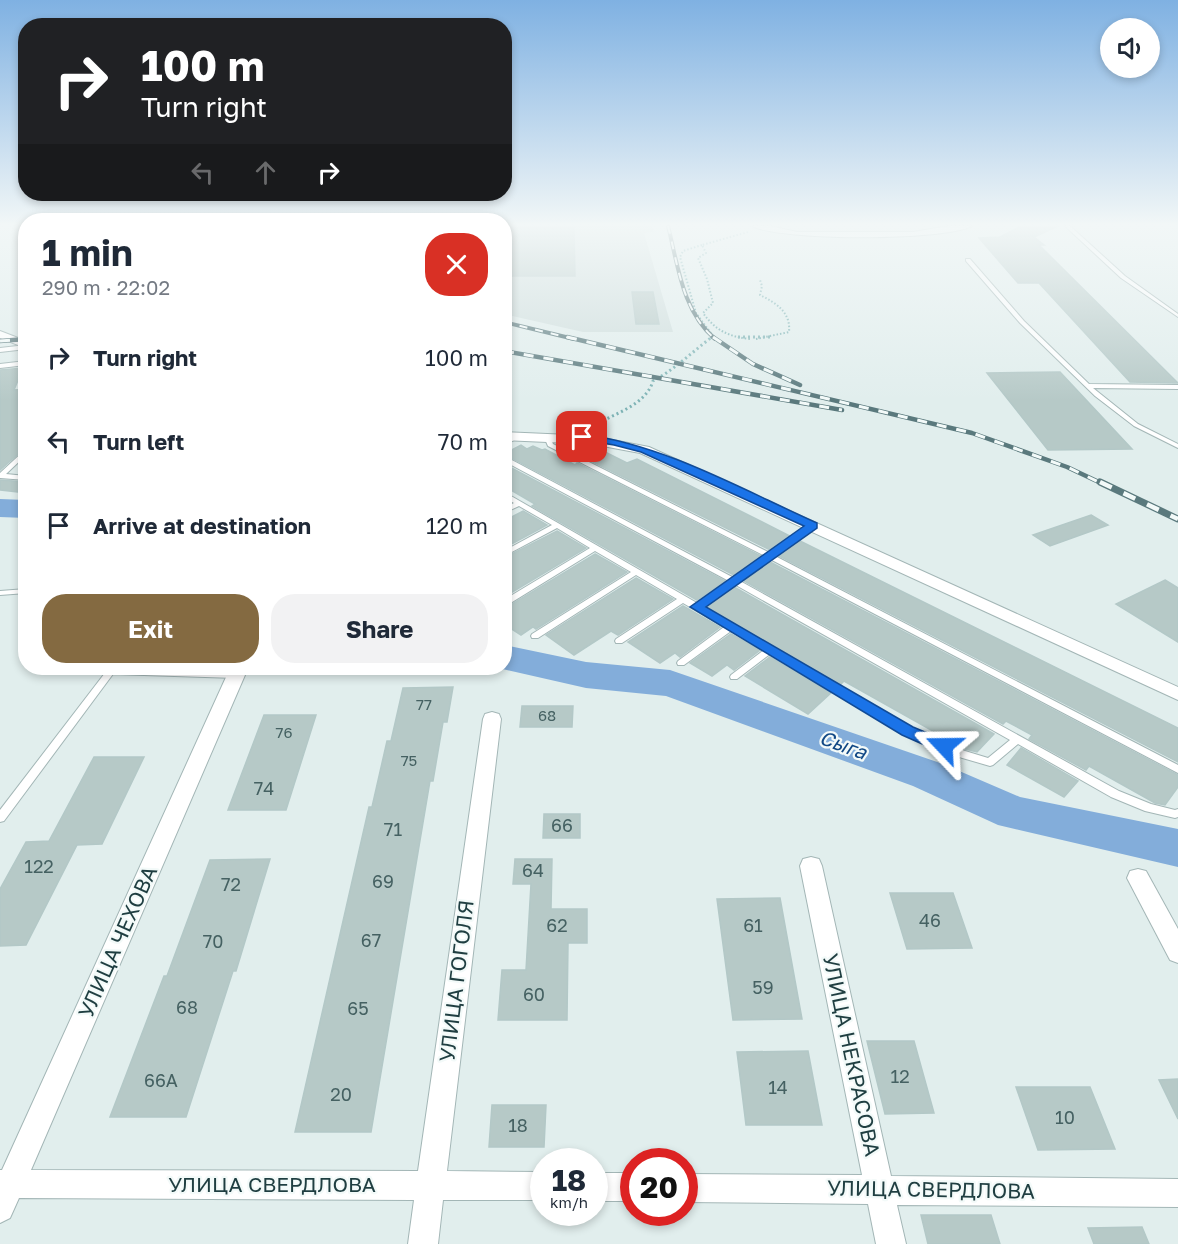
<!DOCTYPE html>
<html lang="en">
<head>
<meta charset="utf-8">
<style>
	:root { --surface:#fff; --page:#f2f2f3; --text:#1f2937; --muted:#747a83; --accent:#846a41 }
	body { margin:0; font-family:"Golos Text",sans-serif; background:var(--page); color:var(--text); height:100vh; display:flex; flex-direction:column; font-size:22px; white-space:nowrap }
	* { box-sizing:border-box; margin:0 }
	p { font-size:20px; color:var(--muted) }
	.icon { flex:none; width:33px; height:33px; fill:none; stroke:currentColor; stroke-width:2; stroke-linecap:round; stroke-linejoin:round }
	.map { position:relative; flex:1; overflow:hidden }
	.panel { position:absolute; left:18px; top:213px; width:494px; height:462px; display:flex; flex-direction:column; background:var(--surface); border-radius:24px; box-shadow:0 3px 9px #0003 }
	.panel>* { flex:none }
	.banner { position:absolute; left:18px; top:18px; width:494px; height:183px; border-radius:24px; box-shadow:0 3px 9px #0003; background:#202124; color:#fff; overflow:hidden }
	.buttons { position:absolute; left:1100px; top:18px; display:grid; gap:12px }
	.buttons a { display:grid; place-items:center; width:60px; height:60px; border-radius:50%; background:var(--surface); box-shadow:0 3px 9px #0003; font-size:30px }
	.speed { position:absolute; left:530px; top:1148px; display:flex; gap:12px; font-size:30px; font-weight:700; text-align:center }
	.speed>* { display:grid; place-content:center; width:78px; height:78px; border-radius:50%; background:var(--surface); box-shadow:0 3px 9px #0003; line-height:1 }
	.speed small { font-size:15px; font-weight:400 }
	.speed .limit { border:9px solid #d22; background:#fff; color:#111 }
	.pin { position:absolute; display:grid; place-items:center; width:51px; height:51px; color:#fff; margin:-26px; border-radius:12px; box-shadow:0 3px 9px #0006 }
	.me { position:absolute; width:66px; margin:-33px; rotate:293deg; stroke-linejoin:round; filter:drop-shadow(0 0 4px #0008) }
	.turn { display:flex; align-items:center; gap:21px; height:126px; padding:0 24px; font-size:27px }
	.turn .icon { width:78px; height:78px; stroke-width:2.5 }
	.turn b { display:block; font-size:42px; line-height:51px }
	.lanes { display:flex; align-items:center; height:57px; padding:0 24px; background:#0003; justify-content:center; gap:30px; direction:ltr }
	.lanes .off { opacity:.35 }
	.round { display:grid; place-items:center; flex:none; width:63px; height:63px; border-radius:24px; background:var(--page) }
	.headline { display:flex; align-items:center; justify-content:space-between; height:102px; padding:0 24px }
	h1 { font-size:36px; font-weight:700; line-height:45px }
	.button { display:flex; gap:12px; margin-top:auto; padding:12px 24px }
	.button a { flex:1; height:69px; border-radius:24px; background:var(--accent); color:#fff; font-size:24px; font-weight:700; line-height:69px; text-align:center }
	.button a+a { background:var(--page); color:var(--text) }
	ul { padding:0; list-style:none }
	li { display:flex; align-items:center; gap:18px; height:84px; padding:0 24px }
	li div { flex:1 }
	li b { display:block; font-size:22px }
	li em { font-style:normal }
	.map>svg:first-child { display:block }
	.built { fill:#cfdedd }
	.lines { fill:none; stroke-linecap:round; stroke-linejoin:round }
	.river { fill:#83adda; fill-rule:evenodd }
	.building { fill:#b6c9c7; stroke:#b3c8c7; stroke-width:1.5 }
	.service-casing { stroke:#a3b6b6; stroke-width:2 }
	.minor-casing { stroke:#a3b6b6; stroke-width:2 }
	.path-far1 { stroke:#7eb3b5; stroke-width:2; stroke-dasharray:1.5 2; stroke-linecap:butt }
	.path { stroke:#7eb3b5; stroke-width:3; stroke-dasharray:2 3; stroke-linecap:butt }
	.service { fill:#fff; fill-rule:evenodd }
	.minor { fill:#fff; fill-rule:evenodd }
	.rail-far2-casing { stroke:#5a797d; stroke-width:4 }
	.rail-far1-casing { stroke:#5a797d; stroke-width:4.5 }
	.rail-casing { stroke:#5a797d; stroke-width:7 }
	.rail-far2 { stroke:#f3faf9; stroke-width:2; stroke-dasharray:8; stroke-linecap:butt }
	.rail-far1 { stroke:#f3faf9; stroke-width:3; stroke-dasharray:10; stroke-linecap:butt }
	.rail { stroke:#f3faf9; stroke-width:4.5; stroke-dasharray:13; stroke-linecap:butt }
	.route { fill:#1a73e8; stroke:#114b97; stroke-width:1.5 }
	.labels { text-anchor:middle; stroke-width:4.5; stroke-linejoin:round; paint-order:stroke }
	.number-label { font-size:15px; fill:#456162 }
	.near-number-label { font-size:18px; fill:#456162 }
	.water-label { font-size:20px; font-style:italic; fill:#114885; stroke:#f3faf9 }
	.near-street-label { font-size:21px; fill:#1f3e41; stroke:#f3faf9 }
</style>
</head>
<body>
<div class="map">
<svg width="1178" height="1244" viewBox="0 0 1178 1244">
	<rect width="100%" height="100%" fill="#e1eeed"/>
	<path class="built" d="M504,226H652L654,232L644,233L673,332H583L504,314Z"/>
	<g class="lines">
		<g class="river">
			<path d="M0,499L26,500V518L0,517Z"/>
			<path d="M504,645L586,662L670,670L943,764L1020,797L1178,829V867L998,825L913,786L666,696L586,688L498,668H504Z"/>
		</g>
	</g>
	<g class="building">
		<path d="M504,226H574L575,276H504Z"/>
		<path d="M1021,226H1058L1034,237L1044,245H1039L1178,383L1130,382L1039,283H1018L979,238L1000,237Z"/>
		<path d="M632,292H653L659,324H636Z"/>
		<path d="M23,368L14,390L26,389V447L0,470V370Z"/>
		<path d="M1060,372L1132,449L1048,450L987,373Z"/>
		<path d="M521,445L527,449L533,446L542,450L545,449L575,465L577,463L761,556L734,575L504,454Z"/>
		<path d="M603,451L627,463L637,459L790,536L770,550L587,459Z"/>
		<path d="M504,464L725,581L697,600L532,506L535,504L504,486Z"/>
		<path d="M0,480L26,482V493L0,490Z"/>
		<path d="M523,511L547,525L504,548V521Z"/>
		<path d="M1091,515L1108,525L1050,546L1033,535Z"/>
		<path d="M557,531L586,548L504,597V558Z"/>
		<path d="M800,541L1178,728V762L779,556Z"/>
		<path d="M595,554L627,572L536,629L533,627L521,635L504,624V609Z"/>
		<path d="M770,562L1178,775V787L1165,805L1155,803L1089,766L1086,770L1029,739L1032,735L1006,721L1003,724L744,581Z"/>
		<path d="M636,578L673,599L618,635L611,631L574,655L546,635Z"/>
		<path d="M1165,580L1178,588V642L1116,604Z"/>
		<path d="M734,587L994,734L977,752L965,749L844,681L840,685L707,607Z"/>
		<path d="M683,606L720,627L680,657L675,653L660,663L628,642Z"/>
		<path d="M731,634L760,650L734,670L727,665L712,676L690,663Z"/>
		<path d="M770,657L831,693L808,714L745,676Z"/>
		<path d="M453,687L447,722H443L433,781H430L371,1132H295L369,807H372L387,741H391L403,688Z"/>
		<path d="M522,706H573L572,727H520Z"/>
		<path d="M264,715H316L286,810H228Z"/>
		<path d="M1021,748L1078,781L1064,797L1007,765Z"/>
		<path d="M94,757H144L102,844L77,845L26,945L0,946V889L26,842L49,841Z"/>
		<path d="M544,814H580V838H543Z"/>
		<path d="M270,859L236,971H233L186,1117H110L164,976H167L210,860Z"/>
		<path d="M515,859H552L551,909H587V943H568L567,1020H498L502,970H526L531,884H513Z"/>
		<path d="M890,893H953L972,948L907,949Z"/>
		<path d="M780,898L802,1019L733,1020L717,899Z"/>
		<path d="M867,1041H914L934,1113L885,1114Z"/>
		<path d="M808,1051L822,1125H746L737,1052Z"/>
		<path d="M1178,1079V1119L1159,1080Z"/>
		<path d="M1016,1087H1090L1115,1149L1038,1150Z"/>
		<path d="M492,1105H546L544,1147H489Z"/>
		<path d="M921,1215H991L1000,1244H928Z"/>
		<path d="M1142,1227L1149,1244H1094L1088,1228Z"/>
	</g>
	<g class="lines">
		<g class="service-casing">
			<g id="service">
				<path d="M1065,226H1070L1125,276L1178,314V317L1121,278Z"/>
				<path d="M966,259H970L1024,321L1089,384L1178,385V389L1093,388L1138,424L1178,444V448L1134,426L1095,396L1020,323L966,261Z"/>
				<path d="M26,345V349L0,352V348Z"/>
				<path d="M26,361V365L0,368V364Z"/>
				<path d="M517,434L519,435V437L504,446V441Z"/>
				<path d="M547,435L550,437L553,444L770,553L810,524H816L817,526L816,528L775,556L1178,765V773L770,559L740,581L1119,791L1151,804L1175,810L1178,809V817L1175,818L1145,811L1111,797L1018,744L993,765L990,766L959,757L905,733L770,654L737,679H731L730,677L731,675L764,650L731,631L684,665H678L677,663L678,661L724,627L683,603L622,643H616L615,641L616,639L677,599L636,575L538,638H532L531,636L532,634L631,572L595,551L504,607V600L590,548L557,528L504,556V551L552,525L519,506L504,513V508L514,503L504,497V492L697,603L729,581L504,461V456L734,578L765,556L548,446L544,437ZM734,584L1010,740L988,758L965,751L911,729L703,607Z"/>
				<path d="M26,449V455L6,474L26,476V480L0,478V473Z"/>
				<path d="M26,589V593L0,595V591Z"/>
				<path d="M111,668L236,672L239,673L240,675L239,677L236,678L113,674L4,821L0,822V810L108,669Z"/>
			</g>
		</g>
		<g class="minor-casing">
			<g id="minor">
				<path d="M752,226H770L797,232H913L949,226H972C943,241 781,241 752,226Z"/>
				<path d="M0,331L26,341V348L0,338Z"/>
				<path d="M504,432L592,436L649,447L1178,687V700L640,453L592,444L504,440Z"/>
				<path d="M236,669L242,671L245,675L31,1170L418,1171L483,719L485,714L492,712L499,714L501,719L447,1171L543,1172V1200H443L438,1244H408L414,1200L19,1198L10,1218L0,1223V1170H2L227,675L230,671Z"/>
				<path d="M811,857L819,859L822,866L891,1176L1178,1179V1207L897,1205L906,1244H876L868,1204L684,1202V1174L862,1175L800,866L803,859Z"/>
				<path d="M1138,869L1146,871L1178,929V963L1170,960L1127,878L1130,871Z"/>
				<rect x="594" y="1173" width="39" height="28"/>
			</g>
		</g>
		<g class="path-far1">
			<path d="M748,232L702,245L706,253L698,258L707,279L713,303L703,313C715,330 729,337 750,339"/>
			<path d="M702,245L683,251L680,257L696,313L713,336L710,339"/>
			<path d="M756,339L789,332C791,312 776,303 760,295L762,286L760,280"/>
		</g>
		<g class="path">
			<path d="M738,337H770"/>
			<path d="M590,428C611,414 645,407 653,381C674,370 692,352 712,337"/>
		</g>
		<use href="#service" class="service"/>
		<use href="#minor" class="minor"/>
		<g class="rail-far2-casing">
			<g id="rail-far2">
				<path d="M668,226C678,265 682,311 715,339"/>
				<path d="M504,322L574,339"/>
			</g>
		</g>
		<g class="rail-far1-casing">
			<g id="rail-far1">
				<path d="M567,337L972,433L1067,467L1103,484"/>
				<path d="M713,337L753,364L800,385"/>
				<path d="M0,341L26,339"/>
				<path d="M504,351L842,410"/>
			</g>
		</g>
		<g class="rail-casing">
			<path id="rail" d="M1100,482L1178,519"/>
		</g>
		<use href="#rail-far2" class="rail-far2"/>
		<use href="#rail-far1" class="rail-far1"/>
		<use href="#rail" class="rail"/>
	</g>
	<linearGradient id="sky" x2="0" y2="1"><stop stop-color="#7fb1e2"/><stop offset="0.56" stop-color="#f2f7f7"/><stop offset="1" stop-color="#f2f7f7" stop-opacity="0"/></linearGradient>
	<rect width="1178" height="401" fill="url(#sky)"/>
	<path class="route" d="M582,434C665,445 741,489 817,523V528L706,607L913,727L949,742L952,746L949,751H938L902,735L690,607L804,526L641,452L614,445L578,439V435Z"/>
	<g class="labels">
		<g class="number-label">
			<text x="424" y="710">77</text>
			<text x="547" y="721">68</text>
			<text x="284" y="738">76</text>
			<text x="409" y="766">75</text>
		</g>
		<g class="near-number-label">
			<text x="264" y="795">74</text>
			<text x="562" y="832">66</text>
			<text x="393" y="836">71</text>
			<text x="39" y="873">122</text>
			<text x="533" y="877">64</text>
			<text x="383" y="888">69</text>
			<text x="231" y="891">72</text>
			<text x="930" y="927">46</text>
			<text x="557" y="932">62</text>
			<text x="753" y="932">61</text>
			<text x="371" y="947">67</text>
			<text x="213" y="948">70</text>
			<text x="763" y="994">59</text>
			<text x="534" y="1001">60</text>
			<text x="187" y="1014">68</text>
			<text x="358" y="1015">65</text>
			<text x="900" y="1083">12</text>
			<text x="161" y="1087">66А</text>
			<text x="778" y="1094">14</text>
			<text x="341" y="1101">20</text>
			<text x="1065" y="1124">10</text>
			<text x="518" y="1132">18</text>
		</g>
		<g class="water-label">
			<text transform="translate(843 745) rotate(20)" y="7">Сыга</text>
		</g>
		<g class="near-street-label">
			<text transform="translate(118 942) rotate(-66)" y="7">УЛИЦА ЧЕХОВА</text>
			<text transform="translate(457 981) rotate(-83)" y="7">УЛИЦА ГОГОЛЯ</text>
			<text transform="translate(851 1055) rotate(78)" y="7">УЛИЦА НЕКРАСОВА</text>
			<text x="272" y="1192">УЛИЦА СВЕРДЛОВА</text>
			<text transform="translate(931 1190) rotate(1)" y="7">УЛИЦА СВЕРДЛОВА</text>
		</g>
	</g>
</svg>
<div class="buttons">
<a><svg class="icon" aria-label="sound" viewBox="0 0 24 24"><path d="M4 9h4l5-4v14l-5-4H4zM17 9q2 3 0 6"/></svg></a>
</div>
<div class="speed"><div>18<small>km/h</small></div><div class="limit">20</div></div>
<div class="pin" style="left:582px;top:437px;background:#d93025"><svg class="icon" aria-label="arrive" viewBox="0 0 24 24"><path d="M6 21V4h12l-3 4 3 4H6"/></svg></div>
<svg class="me" style="left:944px;top:746px" viewBox="-20 -20 40 40"><path d="M0-17L14 15 0 8-14 15z" fill="#1a73e8" stroke="#fff" stroke-width="4"/></svg>
<div class="banner">
<div class="turn"><svg class="icon" aria-label="right" viewBox="0 0 24 24"><path d="M7 20v-9h11M14 6l5 5-5 5"/></svg><div><b>100 m</b>Turn right</div></div>
<div class="lanes"><svg class="icon off" aria-label="left" viewBox="0 0 24 24"><path d="M17 20v-9H6M10 6l-5 5 5 5"/></svg><svg class="icon off" aria-label="ahead" viewBox="0 0 24 24"><path d="M12 20V5M6 11l6-6 6 6"/></svg><svg class="icon" aria-label="right" viewBox="0 0 24 24"><path d="M7 20v-9h11M14 6l5 5-5 5"/></svg></div>
</div>
<section class="panel">
<div class="headline"><div><h1>1 min</h1><p>290 m · 22:02</p></div><a class="round" style="background:#d93025;color:#fff"><svg class="icon" aria-label="close" viewBox="0 0 24 24"><path d="M6 6l12 12M18 6L6 18"/></svg></a></div>
<ul>
<li><svg class="icon" aria-label="right" viewBox="0 0 24 24"><path d="M7 20v-9h11M14 6l5 5-5 5"/></svg><div><b>Turn right</b></div><em>100 m</em></li>
<li><svg class="icon" aria-label="left" viewBox="0 0 24 24"><path d="M17 20v-9H6M10 6l-5 5 5 5"/></svg><div><b>Turn left</b></div><em>70 m</em></li>
<li><svg class="icon" aria-label="arrive" viewBox="0 0 24 24"><path d="M6 21V4h12l-3 4 3 4H6"/></svg><div><b>Arrive at destination</b></div><em>120 m</em></li>
</ul>
<div class="button"><a>Exit</a><a>Share</a></div>
</section>
</div>
</body>
</html>
